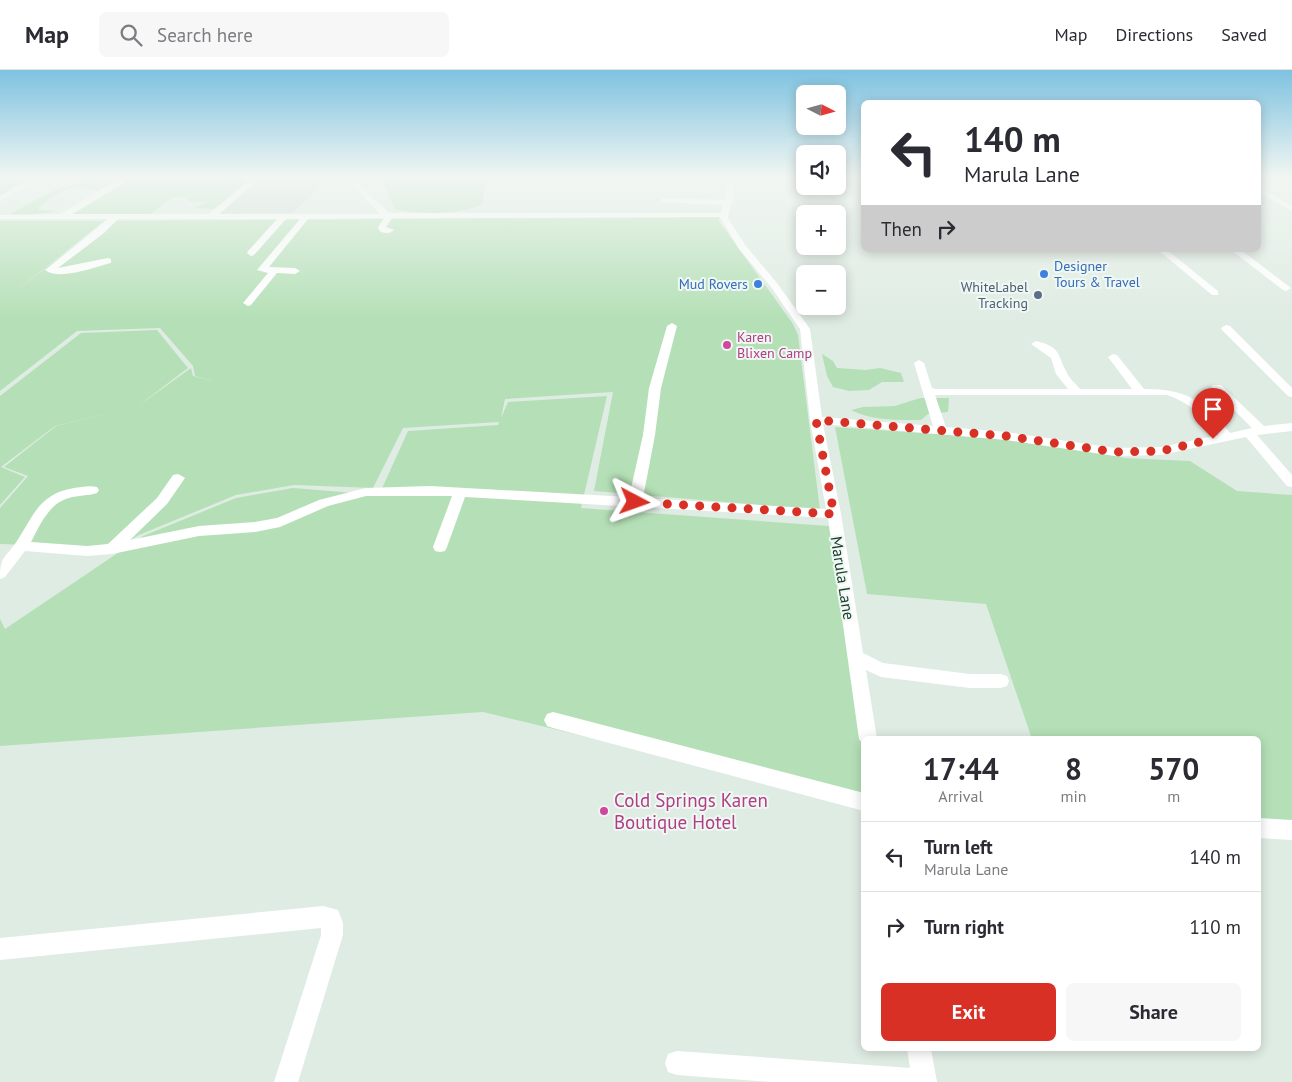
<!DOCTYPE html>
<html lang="en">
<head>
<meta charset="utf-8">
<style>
	:root { --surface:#fff; --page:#f7f7f7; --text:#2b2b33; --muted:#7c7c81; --line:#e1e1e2; --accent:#d93025 }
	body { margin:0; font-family:"PT Sans",sans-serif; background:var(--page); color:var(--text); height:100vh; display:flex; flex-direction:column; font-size:19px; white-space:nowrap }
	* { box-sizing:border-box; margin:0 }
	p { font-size:16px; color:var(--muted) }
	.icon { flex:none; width:28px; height:28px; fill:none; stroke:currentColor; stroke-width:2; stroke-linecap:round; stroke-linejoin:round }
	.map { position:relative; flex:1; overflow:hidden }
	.drawer { position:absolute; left:861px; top:666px; width:400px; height:315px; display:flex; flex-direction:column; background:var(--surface); border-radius:8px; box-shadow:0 2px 12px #0003 }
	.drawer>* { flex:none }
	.guide { position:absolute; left:861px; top:30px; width:400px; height:152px; border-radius:8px; box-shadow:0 2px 12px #0003; background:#fff; color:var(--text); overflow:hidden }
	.needle { width:32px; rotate:96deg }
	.tools { position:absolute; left:796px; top:15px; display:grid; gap:10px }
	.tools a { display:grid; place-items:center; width:50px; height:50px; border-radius:8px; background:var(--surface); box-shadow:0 2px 12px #0003; font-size:25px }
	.pin { position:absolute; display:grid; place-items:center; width:42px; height:42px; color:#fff; margin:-51px -21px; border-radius:50% 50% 50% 0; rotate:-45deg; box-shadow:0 0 5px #0007 }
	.pin .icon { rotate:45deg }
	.me { position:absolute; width:55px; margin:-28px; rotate:94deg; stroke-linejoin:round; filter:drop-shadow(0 0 4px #0008) }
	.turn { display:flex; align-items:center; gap:18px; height:105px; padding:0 20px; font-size:22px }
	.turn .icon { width:65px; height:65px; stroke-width:2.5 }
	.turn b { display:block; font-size:35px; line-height:42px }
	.then { display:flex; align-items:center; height:48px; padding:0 20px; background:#0003; gap:10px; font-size:19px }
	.eta { display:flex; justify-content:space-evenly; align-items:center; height:85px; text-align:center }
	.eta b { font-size:30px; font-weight:700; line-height:35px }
	.primary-button { display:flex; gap:10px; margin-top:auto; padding:10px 20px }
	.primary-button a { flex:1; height:58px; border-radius:8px; background:var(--accent); color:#fff; font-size:20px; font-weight:700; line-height:58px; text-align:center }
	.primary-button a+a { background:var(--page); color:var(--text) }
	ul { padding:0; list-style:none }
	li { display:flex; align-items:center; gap:15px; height:70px; padding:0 20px; border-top:1px solid var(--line) }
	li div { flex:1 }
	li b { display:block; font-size:19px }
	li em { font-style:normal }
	header { display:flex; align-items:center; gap:30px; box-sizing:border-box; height:70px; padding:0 25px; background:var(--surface); border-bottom:1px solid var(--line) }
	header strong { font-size:24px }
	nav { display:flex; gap:28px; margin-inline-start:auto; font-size:18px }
	.search { width:350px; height:45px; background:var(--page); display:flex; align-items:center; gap:12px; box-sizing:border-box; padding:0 18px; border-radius:8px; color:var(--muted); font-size:19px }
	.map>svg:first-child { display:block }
	.built { fill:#cddcd2 }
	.green { fill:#b5e0b7 }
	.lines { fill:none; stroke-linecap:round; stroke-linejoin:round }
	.minor { fill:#fff; fill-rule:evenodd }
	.route { stroke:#d93025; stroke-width:9; stroke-dasharray:0 16.2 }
	.shop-dot { fill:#3f7fe0; stroke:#eff8f2; stroke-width:2 }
	.service-dot { fill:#5c6f8a; stroke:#eff8f2; stroke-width:2 }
	.hotel-dot { fill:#d1479c; stroke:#eff8f2; stroke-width:2 }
	.labels { text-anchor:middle; stroke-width:4; stroke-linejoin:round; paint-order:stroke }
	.far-shop-label { font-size:14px; fill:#366cbe; stroke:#eff8f2; text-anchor:start }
	.far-service-label { font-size:14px; fill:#4e5e75; stroke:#eff8f2; text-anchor:end }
	.far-hotel-label { font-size:14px; fill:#b23c85; stroke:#eff8f2; text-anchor:start }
	.street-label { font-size:16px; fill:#1e3e2e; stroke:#eff8f2 }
	.near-hotel-label { font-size:19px; fill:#b23c85; stroke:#eff8f2; text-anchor:start }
</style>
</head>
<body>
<header>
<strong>Map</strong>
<div class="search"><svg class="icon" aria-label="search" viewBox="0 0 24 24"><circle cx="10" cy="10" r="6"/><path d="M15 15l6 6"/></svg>Search here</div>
<nav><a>Map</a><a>Directions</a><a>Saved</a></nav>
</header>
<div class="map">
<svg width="1292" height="1012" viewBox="0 0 1292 1012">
	<rect width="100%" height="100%" fill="#dfece3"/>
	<path class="built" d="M261,106H331L293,143L216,144Z"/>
	<g class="green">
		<path d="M0,106H263L254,109L214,139L193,138L207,132L189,131L185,127L172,128L149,145L72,144L101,126L98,122C90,119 79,116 71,118C63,119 42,133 38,140L60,141L29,145L10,144L50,122L83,111L77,108L16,115L0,127Z"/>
		<path d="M382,106H491L485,117L482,135C454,145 422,145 394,139Z"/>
		<path d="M719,147V151L793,254L798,265L820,440L594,421L613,322L505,329L501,348L508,332L607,326L581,438L829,456L864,688V733L483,642L0,676V549L5,559L143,466L236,428L293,418L379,425L408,361L498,355L499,352L403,358L373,418L294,415L236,425L139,465L123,474L90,477L0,474V438L28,406L4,397L56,356L129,338L55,356L1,397L25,407L0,435V326L81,263L157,260L188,298L138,336L191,298L193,306L213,311L195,306L193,296L160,258L77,261L0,321V151H104L6,229L106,151Z"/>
		<path d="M822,284L833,291L837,298L866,300L880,298L901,303L904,312H882L869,320L849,321L833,317L827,306Z"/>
		<path d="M920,328H949L948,342L928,344L921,350C898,350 872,351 851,340L863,337L895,336Z"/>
		<path d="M835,357L1008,369L1072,377L1125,388L1190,391L1237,421L1292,425V754L1259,752V669H1032L986,534L867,524Z"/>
	</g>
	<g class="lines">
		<g class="minor">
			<path d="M34,106H44L0,131V126Z"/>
			<path d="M122,106H130L123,114L72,144H209L254,106H263L219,144H380L353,116L352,114L356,112L389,143H721L723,135L664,132L660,130L664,128L724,130L729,106H737L728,148L746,176L777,213L810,259L822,347L933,356L914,293L919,290L924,293L932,318L935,319H1068L1056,304L1051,288L1031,274L1036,271C1062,277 1057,285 1067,303C1070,309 1076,314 1080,319H1132L1108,287L1113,284L1117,285L1144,319C1186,319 1204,330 1230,363L1252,358L1211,317L1213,315H1221L1264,356L1292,353V361L1257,365L1292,405V417L1287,416L1246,367L1161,385L1115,386L1006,370L823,354L841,444L863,583L883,593L970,604H1001L1007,606L1009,611L1007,616L1001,618H970L881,607L866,600L877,669H864V676L859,669L828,448L465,427L447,477L445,481L440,482L435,481L433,477L452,426H366L328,436L280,457L255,462L199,466L112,484L87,486L25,481L5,507L0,509C0,485 5,489 17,471C34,445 39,424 74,418C81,417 89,415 97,417L99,420L97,423C88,426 78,425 69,428C49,433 40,455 31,472L87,476L108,474L157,428L173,405L178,404L185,408L167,434L130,470L199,456L255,452L277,448L319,430L366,418L430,416L629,427L643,365L649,318L667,256L672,253L677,256L661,318L655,365L643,428L826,439L810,350L800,259L771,217L739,179L720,147L392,148L386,157L394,160C391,164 382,164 379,160L378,157L384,148L308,149L269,197L295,198L300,201L295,204L277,203L251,235L248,236L243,233L268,203L257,200L300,149H286L254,185L251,186L247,183L248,181L277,149H118L104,163L58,198L108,188L111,189V193C95,197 59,211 45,200L108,149H0V145L61,144ZM935,325H1167C1189,332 1205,347 1219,365L1161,377L1115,378L1006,362L946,357Z"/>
			<path d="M1259,117L1292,136V141L1259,122Z"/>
			<path d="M1158,180H1167L1218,221V225H1212Z"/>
			<path d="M1231,180H1241L1291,218L1286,221L1283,220Z"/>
			<path d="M1226,255L1230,256L1292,318V327L1288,326L1222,260L1221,258Z"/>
			<path d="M553,642L864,723V741L553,658L547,656L544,650L547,644Z"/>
			<path d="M1259,748L1292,750V770L1259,768Z"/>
			<path d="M323,836L338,840L343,853V865L298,1012H274L321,865V858L0,890V868Z"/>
			<path d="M907,979H931L937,1012H771L677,1005L668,1002L665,993L668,984L677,981L910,998Z"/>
		</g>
	</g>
	<linearGradient id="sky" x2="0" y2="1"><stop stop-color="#7ec2e0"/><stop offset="0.43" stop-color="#f1f6f2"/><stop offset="1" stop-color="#f1f6f2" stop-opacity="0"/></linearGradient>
	<rect width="1292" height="248" fill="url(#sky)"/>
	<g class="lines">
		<path class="route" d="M635,432L834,444L816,350L1006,366L1115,382L1161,381L1213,369"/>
	</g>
	<g class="shop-dot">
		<circle cx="1044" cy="204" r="5"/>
		<circle cx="758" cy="214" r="5"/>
	</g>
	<circle class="service-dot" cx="1038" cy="225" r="5"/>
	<g class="hotel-dot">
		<circle cx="727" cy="275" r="5"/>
		<circle cx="604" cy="741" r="5"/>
	</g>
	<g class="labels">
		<g class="far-shop-label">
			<text x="1054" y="201">Designer<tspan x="1054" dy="16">Tours &amp; Travel</tspan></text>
			<text x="748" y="219" text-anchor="end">Mud Rovers</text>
		</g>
		<g class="far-service-label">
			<text x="1028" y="222">WhiteLabel<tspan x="1028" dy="16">Tracking</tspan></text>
		</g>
		<g class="far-hotel-label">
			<text x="737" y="272">Karen<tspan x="737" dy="16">Blixen Camp</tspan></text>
		</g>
		<g class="street-label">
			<text transform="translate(843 508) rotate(81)" y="6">Marula Lane</text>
		</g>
		<g class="near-hotel-label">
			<text x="614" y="737">Cold Springs Karen<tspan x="614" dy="22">Boutique Hotel</tspan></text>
		</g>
	</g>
</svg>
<div class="tools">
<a><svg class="needle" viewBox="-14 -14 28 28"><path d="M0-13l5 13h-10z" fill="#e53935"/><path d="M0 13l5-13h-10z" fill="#7c7c81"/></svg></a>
<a><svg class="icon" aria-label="sound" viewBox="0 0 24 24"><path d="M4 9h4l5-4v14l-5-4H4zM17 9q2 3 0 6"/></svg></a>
<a>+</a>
<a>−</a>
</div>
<div class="pin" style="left:1213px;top:369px;background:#d93025"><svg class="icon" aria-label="arrive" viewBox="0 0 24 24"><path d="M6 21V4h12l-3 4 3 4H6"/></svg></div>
<svg class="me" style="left:635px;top:432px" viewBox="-20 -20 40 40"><path d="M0-17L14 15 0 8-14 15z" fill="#d93025" stroke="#fff" stroke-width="4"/></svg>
<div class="guide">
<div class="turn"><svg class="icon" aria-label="left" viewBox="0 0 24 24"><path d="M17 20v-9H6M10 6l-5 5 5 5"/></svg><div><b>140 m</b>Marula Lane</div></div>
<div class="then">Then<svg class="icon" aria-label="right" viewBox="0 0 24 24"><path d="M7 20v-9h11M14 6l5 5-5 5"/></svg></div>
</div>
<section class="drawer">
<div class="eta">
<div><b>17:44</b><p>Arrival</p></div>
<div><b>8</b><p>min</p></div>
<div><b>570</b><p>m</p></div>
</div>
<ul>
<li><svg class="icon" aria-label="left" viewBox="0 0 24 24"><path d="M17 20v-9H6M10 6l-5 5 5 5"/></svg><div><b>Turn left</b><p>Marula Lane</p></div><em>140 m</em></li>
<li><svg class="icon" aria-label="right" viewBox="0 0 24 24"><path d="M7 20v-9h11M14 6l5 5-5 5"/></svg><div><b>Turn right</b></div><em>110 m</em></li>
</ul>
<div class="primary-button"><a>Exit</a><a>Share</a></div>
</section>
</div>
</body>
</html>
